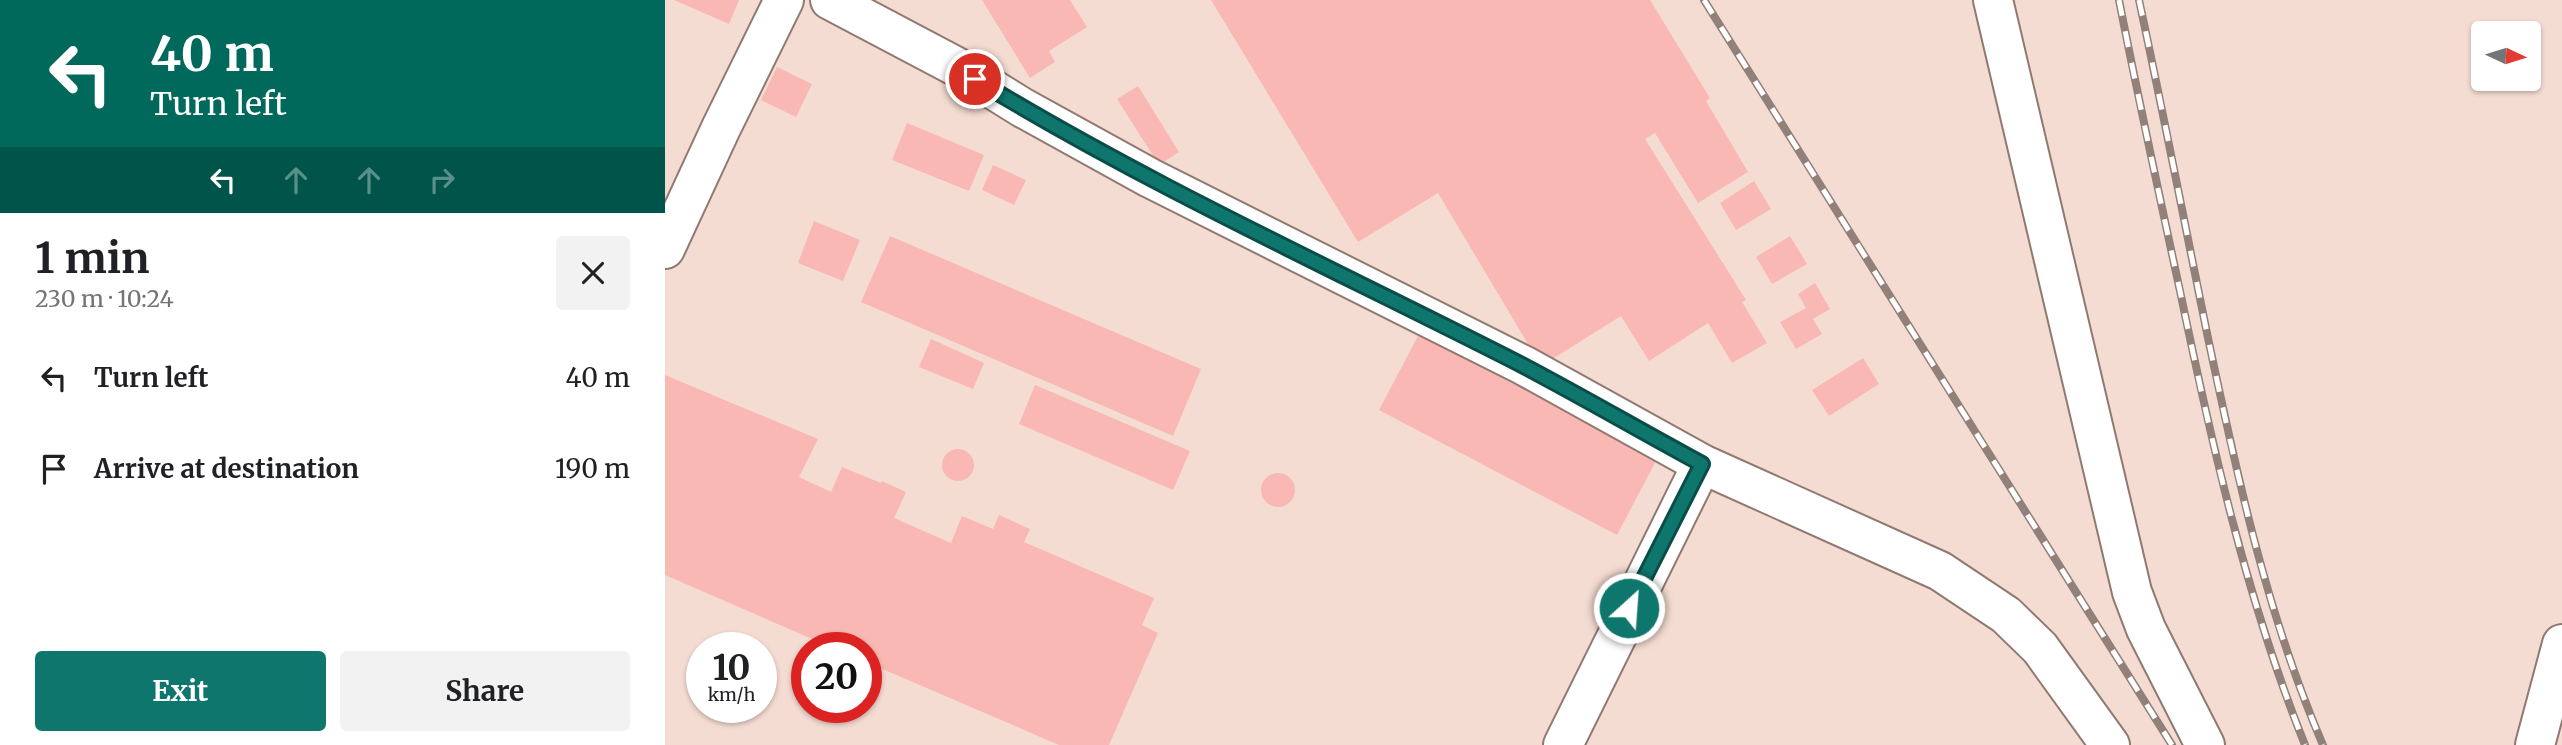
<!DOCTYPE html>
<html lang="en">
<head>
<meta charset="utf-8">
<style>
	:root { --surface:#fff; --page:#f2f2f2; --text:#202124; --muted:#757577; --accent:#0f766e }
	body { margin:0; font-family:Merriweather,serif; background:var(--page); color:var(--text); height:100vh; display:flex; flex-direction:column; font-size:26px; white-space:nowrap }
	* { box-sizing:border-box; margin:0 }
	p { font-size:23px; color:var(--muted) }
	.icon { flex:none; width:38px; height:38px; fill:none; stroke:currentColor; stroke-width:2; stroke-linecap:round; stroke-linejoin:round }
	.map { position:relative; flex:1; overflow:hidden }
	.sheet { display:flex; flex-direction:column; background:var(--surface); width:665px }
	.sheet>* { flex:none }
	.top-card { background:#00695c; color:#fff; overflow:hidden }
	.needle { width:46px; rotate:94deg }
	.tools { position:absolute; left:1806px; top:21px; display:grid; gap:14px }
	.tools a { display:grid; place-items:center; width:70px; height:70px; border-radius:7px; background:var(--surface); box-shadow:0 2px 5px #0004; font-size:35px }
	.speed { position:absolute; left:21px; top:632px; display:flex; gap:14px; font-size:35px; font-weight:700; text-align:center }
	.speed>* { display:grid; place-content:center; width:91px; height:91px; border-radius:50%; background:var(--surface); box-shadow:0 2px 5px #0004; line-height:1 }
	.speed small { font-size:18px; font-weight:400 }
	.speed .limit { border:10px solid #d22; background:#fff; color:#111 }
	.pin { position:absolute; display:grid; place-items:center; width:60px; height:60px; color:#fff; margin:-30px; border:4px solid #fff; border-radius:50%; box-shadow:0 2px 7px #0007 }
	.me { position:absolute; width:77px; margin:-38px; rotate:26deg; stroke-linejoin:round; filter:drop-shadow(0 0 5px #0008) }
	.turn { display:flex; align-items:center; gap:24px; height:147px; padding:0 35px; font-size:32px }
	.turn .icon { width:91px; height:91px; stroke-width:2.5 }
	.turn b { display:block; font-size:49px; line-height:60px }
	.lanes { display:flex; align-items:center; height:66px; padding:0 35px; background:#0003; justify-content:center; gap:35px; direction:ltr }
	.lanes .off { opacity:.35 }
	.round { display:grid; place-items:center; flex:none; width:74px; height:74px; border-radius:7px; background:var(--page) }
	.overview { display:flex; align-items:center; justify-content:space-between; height:119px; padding:0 35px }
	h1 { font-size:42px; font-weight:700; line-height:52px }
	.cta { display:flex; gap:14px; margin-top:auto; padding:14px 35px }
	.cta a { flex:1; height:80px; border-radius:7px; background:var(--accent); color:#fff; font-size:28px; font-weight:700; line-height:80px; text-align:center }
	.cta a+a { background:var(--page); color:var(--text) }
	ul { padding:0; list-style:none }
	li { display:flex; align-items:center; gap:21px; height:91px; padding:0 35px }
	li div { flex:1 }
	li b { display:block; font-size:26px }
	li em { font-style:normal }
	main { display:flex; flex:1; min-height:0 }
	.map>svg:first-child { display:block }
	.building { fill:#f9b8b4 }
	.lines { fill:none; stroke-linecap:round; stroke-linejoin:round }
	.minor-casing { stroke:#8f7970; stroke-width:42 }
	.minor { stroke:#fff; stroke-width:38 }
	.rail-casing { stroke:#92817a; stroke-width:8 }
	.rail { stroke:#fff; stroke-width:5; stroke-dasharray:16; stroke-linecap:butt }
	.route-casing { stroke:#0a4d48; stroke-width:18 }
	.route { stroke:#0f766e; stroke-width:12 }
</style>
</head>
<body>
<main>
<section class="sheet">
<div class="top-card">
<div class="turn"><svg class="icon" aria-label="left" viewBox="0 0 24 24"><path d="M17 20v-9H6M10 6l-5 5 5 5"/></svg><div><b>40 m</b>Turn left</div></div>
<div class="lanes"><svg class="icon" aria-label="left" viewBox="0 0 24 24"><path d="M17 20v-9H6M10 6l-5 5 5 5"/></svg><svg class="icon off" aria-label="ahead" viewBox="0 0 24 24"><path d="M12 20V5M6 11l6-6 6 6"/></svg><svg class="icon off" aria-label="ahead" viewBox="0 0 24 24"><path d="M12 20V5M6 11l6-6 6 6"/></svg><svg class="icon off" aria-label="right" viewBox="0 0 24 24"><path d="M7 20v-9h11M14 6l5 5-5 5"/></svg></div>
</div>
<div class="overview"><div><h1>1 min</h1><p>230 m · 10:24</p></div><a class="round"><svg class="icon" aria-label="close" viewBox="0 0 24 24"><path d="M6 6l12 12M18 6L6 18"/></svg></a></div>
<ul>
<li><svg class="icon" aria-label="left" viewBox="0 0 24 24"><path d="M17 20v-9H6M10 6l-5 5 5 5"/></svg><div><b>Turn left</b></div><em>40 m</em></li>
<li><svg class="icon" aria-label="arrive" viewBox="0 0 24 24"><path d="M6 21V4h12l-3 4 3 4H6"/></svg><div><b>Arrive at destination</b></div><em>190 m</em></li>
</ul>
<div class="cta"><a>Exit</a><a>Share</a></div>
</section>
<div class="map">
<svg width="1897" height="745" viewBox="0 0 1897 745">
	<rect width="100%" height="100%" fill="#f5dcd2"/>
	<g class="building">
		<path d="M9,0H74L64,24Z"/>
		<path d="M317,0H405L422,27L384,51L390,62L365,78Z"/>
		<path d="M546,0H985L1045,98L1041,101L1083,172L1033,203L990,133L980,139L1081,300L1077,302L1102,343L1067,363L1043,323L984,361L956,316L876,366L773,193L693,242Z"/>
		<path d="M112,67L147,84L131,117L96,100Z"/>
		<path d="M473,86L514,152L494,165L452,99Z"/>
		<path d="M242,123L319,155L304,191L227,160Z"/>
		<path d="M328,165L361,180L349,205L317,190Z"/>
		<path d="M1089,181L1106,209L1071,230L1055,203Z"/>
		<path d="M149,221L195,240L178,281L133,263Z"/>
		<path d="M225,236L536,369L508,436L196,302Z"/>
		<path d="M1125,236L1142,264L1107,284L1091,257Z"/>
		<path d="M1150,283L1165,309L1148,319L1157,334L1131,349L1115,322L1141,308L1133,294Z"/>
		<path d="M754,334L992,459L952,535L714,410Z"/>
		<path d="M266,339L319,363L308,389L254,367Z"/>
		<path d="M1198,358L1214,384L1164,416L1147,390Z"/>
		<path d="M0,375L153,439L134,477L166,492L177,467L216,483L217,481L241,492L229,518L286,543L297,516L328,529L334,515L365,529L359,542L489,598L477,625L493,633L444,745H394L201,662V648H168L0,575Z"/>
		<path d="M370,385L525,451L508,490L354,424Z"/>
		<circle cx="293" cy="465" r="16"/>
		<circle cx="613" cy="490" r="17"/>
	</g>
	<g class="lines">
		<g class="minor-casing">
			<g id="minor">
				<path d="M165,0L292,67L358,108L485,178L858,365L1037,464L1275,571L1341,615L1375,648L1445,745"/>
				<path d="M1328,0L1467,592L1481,629L1540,745"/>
				<path d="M0,249L56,128L119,0"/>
				<path d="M898,745L1037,464"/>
				<path d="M1870,745L1897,644"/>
			</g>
		</g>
		<use href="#minor" class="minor"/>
		<g class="rail-casing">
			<g id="rail">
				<path d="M1039,0L1507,745"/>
				<path d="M1454,0C1473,97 1494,194 1515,291C1547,445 1581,598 1640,745"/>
				<path d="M1474,0C1498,112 1520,225 1543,338C1572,475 1602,616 1658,745"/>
			</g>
		</g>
		<use href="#rail" class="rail"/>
	</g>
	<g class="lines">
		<g class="route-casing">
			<path id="route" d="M310,79C485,186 673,271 855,364C916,396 976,431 1037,464L964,608"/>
		</g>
		<use href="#route" class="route"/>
	</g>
</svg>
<div class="tools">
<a><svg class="needle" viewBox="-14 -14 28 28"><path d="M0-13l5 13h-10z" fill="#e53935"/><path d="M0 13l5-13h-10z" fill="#757577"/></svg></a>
</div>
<div class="speed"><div>10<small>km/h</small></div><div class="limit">20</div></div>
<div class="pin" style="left:310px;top:79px;background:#d93025"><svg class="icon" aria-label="arrive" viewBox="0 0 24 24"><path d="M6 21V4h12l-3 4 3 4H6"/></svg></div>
<svg class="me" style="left:964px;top:608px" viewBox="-20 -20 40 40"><circle r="17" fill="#0f766e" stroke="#fff" stroke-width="3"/><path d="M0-11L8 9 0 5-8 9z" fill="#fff"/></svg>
</div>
</main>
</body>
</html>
